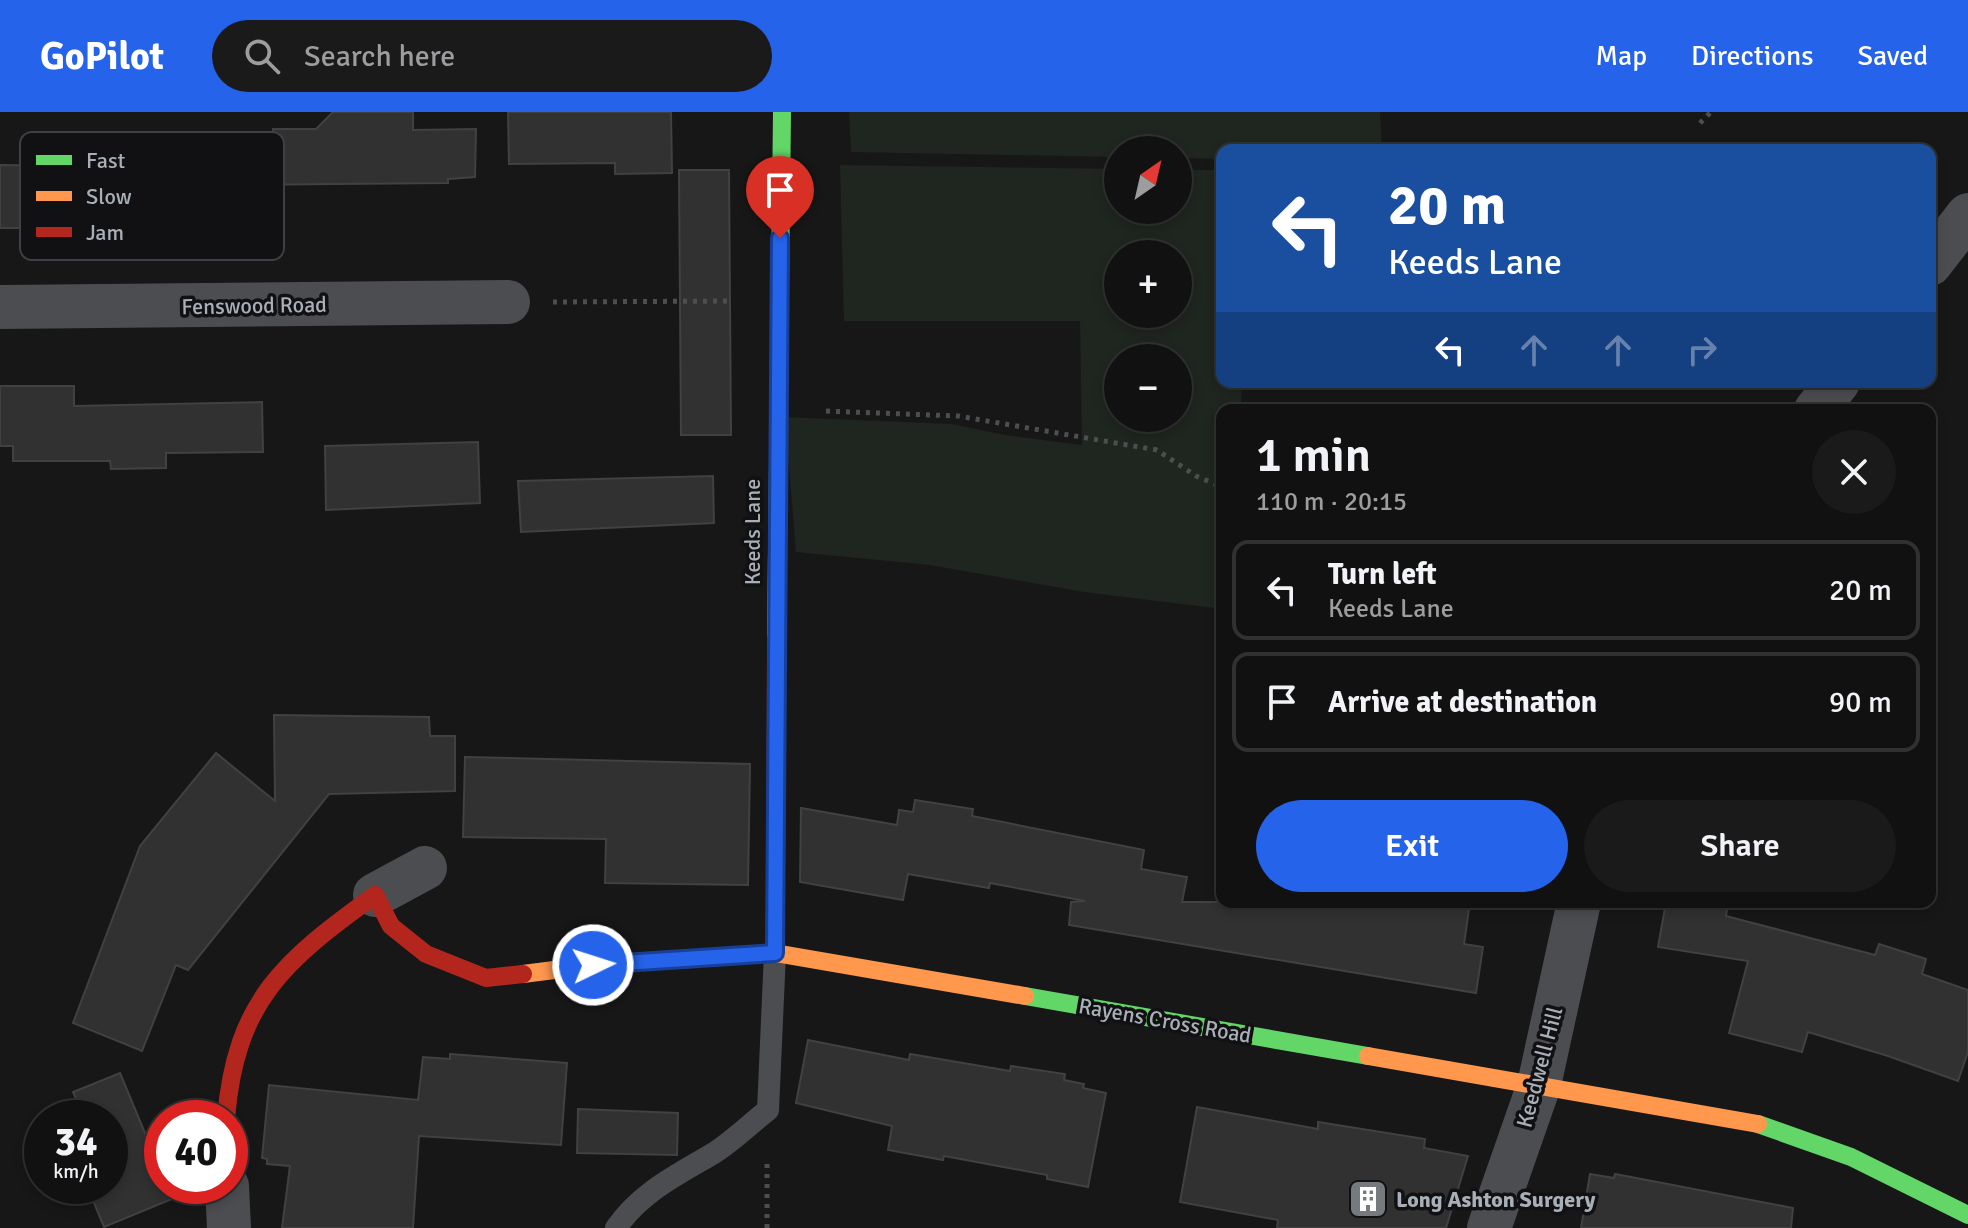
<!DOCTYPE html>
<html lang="en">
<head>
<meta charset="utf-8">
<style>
	:root { --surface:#111; --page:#1a1a1a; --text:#f1f3f6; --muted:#9c9d9f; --line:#303131; --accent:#2563eb }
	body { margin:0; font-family:Signika,sans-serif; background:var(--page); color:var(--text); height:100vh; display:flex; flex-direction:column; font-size:30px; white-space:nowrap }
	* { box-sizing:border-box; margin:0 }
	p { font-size:26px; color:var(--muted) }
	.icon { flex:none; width:44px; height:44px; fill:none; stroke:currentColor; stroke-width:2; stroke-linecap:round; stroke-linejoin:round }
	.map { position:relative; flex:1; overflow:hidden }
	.side { position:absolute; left:1216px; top:292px; width:720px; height:504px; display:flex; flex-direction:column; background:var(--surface); border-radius:16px; box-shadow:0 4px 12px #0003,0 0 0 2px var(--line) }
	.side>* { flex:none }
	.hud { position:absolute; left:1216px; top:32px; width:720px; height:244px; border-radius:16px; box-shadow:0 4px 12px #0003,0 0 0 2px var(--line); background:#1a4fa0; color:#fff; overflow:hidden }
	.needle { width:52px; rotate:34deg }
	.tools { position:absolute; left:1104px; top:24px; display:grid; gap:16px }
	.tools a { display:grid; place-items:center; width:88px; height:88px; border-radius:50%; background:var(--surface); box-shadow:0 4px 12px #0003,0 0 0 2px var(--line); font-size:40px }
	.speed { position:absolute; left:24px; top:988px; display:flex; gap:16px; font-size:40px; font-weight:700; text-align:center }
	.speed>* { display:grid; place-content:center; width:104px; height:104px; border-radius:50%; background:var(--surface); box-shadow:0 4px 12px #0003,0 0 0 2px var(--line); line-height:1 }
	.speed small { font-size:20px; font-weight:400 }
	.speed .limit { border:12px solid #d22; background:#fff; color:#111 }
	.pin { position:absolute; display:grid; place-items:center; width:68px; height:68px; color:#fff; margin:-82px -34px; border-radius:50% 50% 50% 0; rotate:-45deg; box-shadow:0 0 8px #0007 }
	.pin .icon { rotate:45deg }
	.me { position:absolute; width:88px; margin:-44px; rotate:86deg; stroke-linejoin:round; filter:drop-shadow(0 0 6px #0008) }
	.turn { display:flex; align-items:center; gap:28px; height:168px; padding:0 40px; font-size:36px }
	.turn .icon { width:104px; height:104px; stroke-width:2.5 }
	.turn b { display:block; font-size:56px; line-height:68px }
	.lanes { display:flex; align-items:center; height:76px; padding:0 40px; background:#0003; justify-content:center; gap:40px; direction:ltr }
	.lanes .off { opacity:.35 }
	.round { display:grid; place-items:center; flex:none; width:84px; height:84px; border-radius:42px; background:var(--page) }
	.headline { display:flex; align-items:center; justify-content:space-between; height:136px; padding:0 40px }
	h1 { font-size:48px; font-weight:600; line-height:60px }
	.cta { display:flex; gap:16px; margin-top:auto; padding:16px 40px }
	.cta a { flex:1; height:92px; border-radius:48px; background:var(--accent); color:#fff; font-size:32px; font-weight:600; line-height:92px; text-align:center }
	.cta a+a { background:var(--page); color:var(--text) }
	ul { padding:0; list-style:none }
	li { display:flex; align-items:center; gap:24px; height:100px; margin:0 16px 12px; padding:0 24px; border:4px solid var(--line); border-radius:16px }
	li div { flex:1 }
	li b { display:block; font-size:30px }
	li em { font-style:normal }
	header { display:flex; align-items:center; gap:48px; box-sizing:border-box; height:112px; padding:0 40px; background:var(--accent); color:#fff }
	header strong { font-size:38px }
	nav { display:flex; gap:44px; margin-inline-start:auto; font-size:28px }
	.search { width:560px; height:72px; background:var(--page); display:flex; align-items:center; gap:20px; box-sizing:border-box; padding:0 28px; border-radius:44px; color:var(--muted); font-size:30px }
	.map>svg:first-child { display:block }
	.green { fill:#1f251f; fill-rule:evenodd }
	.building { fill:#313132; stroke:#3f4143; stroke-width:2 }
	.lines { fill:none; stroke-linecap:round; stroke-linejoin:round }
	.path { stroke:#4d4e51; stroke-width:5; stroke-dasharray:4 6; stroke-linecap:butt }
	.lane { stroke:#4b4d50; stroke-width:22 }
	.street { stroke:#4b4d50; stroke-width:44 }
	.fast { stroke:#63d668; stroke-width:18 }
	.slow { stroke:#ff974d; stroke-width:18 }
	.jam { stroke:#b3261e; stroke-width:18 }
	.route-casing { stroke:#184099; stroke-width:20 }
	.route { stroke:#2563eb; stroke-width:14 }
	.labels { text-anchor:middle; stroke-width:7; stroke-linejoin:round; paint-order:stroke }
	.street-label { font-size:22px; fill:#a8afb7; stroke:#111113 }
	.poi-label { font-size:22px; font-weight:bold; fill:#a8afb7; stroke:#111113; text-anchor:start }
	.key { fill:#111113; stroke:#3e4044; stroke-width:2 }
	.key-label { font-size:22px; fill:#a8afb7 }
</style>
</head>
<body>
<header>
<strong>GoPilot</strong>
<div class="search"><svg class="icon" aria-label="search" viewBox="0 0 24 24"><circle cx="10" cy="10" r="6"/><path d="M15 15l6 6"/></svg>Search here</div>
<nav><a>Map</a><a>Directions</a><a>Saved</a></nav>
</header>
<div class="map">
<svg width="1968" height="1116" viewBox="0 0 1968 1116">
	<rect width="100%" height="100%" fill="#171717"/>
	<g class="green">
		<path d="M849,0H1380L1382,38H1222V47L1178,46V38H1118V45L851,40Z"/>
		<path d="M840,53L1118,57V98H1178V58H1222V270H1242L1241,298H1222V497L1084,480L930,453L796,440L785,305L952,312L1005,323L1082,333L1080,209H844ZM1118,142H1178V202H1118ZM1118,246H1178V306H1118Z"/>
	</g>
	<g class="building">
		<path d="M333,0H413V18L476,17L475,65L448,67V71L233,73V96L41,98V116H0V53L83,54V43L159,42V23L273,25V17H316Z"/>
		<path d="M508,0H671L672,61L615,62V51L509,52Z"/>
		<path d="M679,58H729L731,323H681Z"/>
		<path d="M0,274H74V294L262,290L263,340L166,341V356L111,357L110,349H13V334H0Z"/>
		<path d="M478,330L480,391L326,398L325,334Z"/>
		<path d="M713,364L714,411L521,420L518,369Z"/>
		<path d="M274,603L429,605L430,624H455V679L329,682L188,858L176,853L142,939L73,911L140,734L216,641L275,689Z"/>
		<path d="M465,645L750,652L748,773L605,771L606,727L463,725Z"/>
		<path d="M915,688L973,697L972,704L1144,738L1141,757L1187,765L1182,790H1470L1464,832L1483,835L1476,881L1069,813L1071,790L1085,789L990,771L989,776L908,762L903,788L800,770L801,696L897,713L899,698L913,700Z"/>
		<path d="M1666,790H1728L1726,804L1875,843L1879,832L1926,847L1922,862L1968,878V940L1958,969L1888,944L1808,920L1802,940L1729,921L1748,849L1658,835Z"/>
		<path d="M808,928L909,948L910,942L1010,959L1011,954L1065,962L1064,968L1084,972L1083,976L1106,981L1088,1075L1047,1067V1063L944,1044L943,1048L888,1038L892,1014L796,991Z"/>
		<path d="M450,942L567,951L561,1033L419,1024L413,1116H282L290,1054L267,1052V1047L262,1046L269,973L418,988L423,945L450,947Z"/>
		<path d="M120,961L162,1062V1074H167L172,1087L104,1115L87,1074H110V1006L59,1005L80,996L73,980Z"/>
		<path d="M1197,995L1318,1017V1010L1425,1027L1424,1036L1468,1044L1446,1116H1277L1278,1108L1180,1090Z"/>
		<path d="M578,997L678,1001L677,1043L577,1041Z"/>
		<path d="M1590,1062L1614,1066L1615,1062L1793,1096L1791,1116H1581Z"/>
	</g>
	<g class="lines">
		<g class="path">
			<path d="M1700,11L1711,0"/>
			<path d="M553,190L731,189"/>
			<path d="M826,299L958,304L1157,338L1196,364L1222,375"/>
			<path d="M767,1116V1047"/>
		</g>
		<path class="lane" d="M616,1116C641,1080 677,1063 714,1041C733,1029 750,1012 768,998L775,841"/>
		<g class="street">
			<path d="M1930,152L1968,103"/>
			<path d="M0,195L508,190"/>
			<path d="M1816,298L1838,270"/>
			<path d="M375,783L425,756"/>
			<path d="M227,1074L229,1116"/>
			<path d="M1489,1116L1539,973L1579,790"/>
		</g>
		<g class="fast">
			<path d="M776,526L782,0"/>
			<path d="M1025,884L1368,944"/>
			<path d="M1758,1012L1851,1045L1968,1103"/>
		</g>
		<g class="slow">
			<path d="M523,862L593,853L775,841L1025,884"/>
			<path d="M1368,944L1758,1012"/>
		</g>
		<g class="jam">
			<path d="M775,841L776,526"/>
			<path d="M226,1006C236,888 284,849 375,783L391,814L426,842L486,866L523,862"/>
		</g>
	</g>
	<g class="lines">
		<g class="route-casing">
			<path id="route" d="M593,853L775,841L780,126"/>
		</g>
		<use href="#route" class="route"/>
	</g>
	<defs>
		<g id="building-square" transform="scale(2)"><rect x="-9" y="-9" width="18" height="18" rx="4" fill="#757a7f" stroke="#111113"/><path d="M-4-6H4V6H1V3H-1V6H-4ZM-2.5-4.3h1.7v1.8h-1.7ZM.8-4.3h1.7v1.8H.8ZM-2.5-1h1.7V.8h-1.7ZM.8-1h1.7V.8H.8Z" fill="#fff"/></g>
	</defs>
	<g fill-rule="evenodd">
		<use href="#building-square" x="1368" y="1087"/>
	</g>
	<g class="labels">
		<g class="street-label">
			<text transform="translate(254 193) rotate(-1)" y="8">Fenswood Road</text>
			<text transform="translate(752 420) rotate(-90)" y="8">Keeds Lane</text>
			<text transform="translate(1165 908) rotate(10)" y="8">Rayens Cross Road</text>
			<text transform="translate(1539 955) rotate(-75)" y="8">Keedwell Hill</text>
		</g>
		<g class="poi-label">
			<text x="1396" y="1095">Long Ashton Surgery</text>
		</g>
	</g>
	<rect x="20" y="20" width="264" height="128" rx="12" class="key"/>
	<rect x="36" y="43" width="36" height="10" fill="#63d668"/>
	<rect x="36" y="79" width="36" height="10" fill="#ff974d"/>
	<rect x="36" y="115" width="36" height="10" fill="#b3261e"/>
	<g class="key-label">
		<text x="86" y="56">Fast</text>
		<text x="86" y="92">Slow</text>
		<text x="86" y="128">Jam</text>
	</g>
</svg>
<div class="tools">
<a><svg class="needle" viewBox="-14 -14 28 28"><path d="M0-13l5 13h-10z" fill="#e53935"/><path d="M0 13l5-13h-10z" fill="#9c9d9f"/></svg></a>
<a>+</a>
<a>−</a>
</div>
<div class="speed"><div>34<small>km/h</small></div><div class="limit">40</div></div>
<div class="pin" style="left:780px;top:126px;background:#d93025"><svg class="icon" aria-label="arrive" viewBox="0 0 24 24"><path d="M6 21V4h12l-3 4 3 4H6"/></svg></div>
<svg class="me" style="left:593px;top:853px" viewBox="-20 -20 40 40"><circle r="17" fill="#2563eb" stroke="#fff" stroke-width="3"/><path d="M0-11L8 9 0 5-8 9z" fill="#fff"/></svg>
<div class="hud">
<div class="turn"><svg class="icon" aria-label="left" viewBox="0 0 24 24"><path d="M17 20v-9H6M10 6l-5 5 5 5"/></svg><div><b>20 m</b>Keeds Lane</div></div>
<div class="lanes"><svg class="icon" aria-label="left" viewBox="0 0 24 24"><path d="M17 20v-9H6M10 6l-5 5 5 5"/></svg><svg class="icon off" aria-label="ahead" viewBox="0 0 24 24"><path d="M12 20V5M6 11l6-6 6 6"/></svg><svg class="icon off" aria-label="ahead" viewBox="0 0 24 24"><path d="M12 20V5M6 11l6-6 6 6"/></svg><svg class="icon off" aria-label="right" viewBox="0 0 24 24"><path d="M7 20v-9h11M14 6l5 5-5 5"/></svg></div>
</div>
<section class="side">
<div class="headline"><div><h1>1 min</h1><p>110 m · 20:15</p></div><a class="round"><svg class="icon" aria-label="close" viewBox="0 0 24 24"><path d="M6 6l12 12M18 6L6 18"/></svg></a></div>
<ul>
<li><svg class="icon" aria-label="left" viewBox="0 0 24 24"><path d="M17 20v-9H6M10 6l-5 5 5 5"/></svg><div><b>Turn left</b><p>Keeds Lane</p></div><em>20 m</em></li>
<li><svg class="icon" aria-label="arrive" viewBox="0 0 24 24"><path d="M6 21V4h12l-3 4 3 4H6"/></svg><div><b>Arrive at destination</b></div><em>90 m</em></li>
</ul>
<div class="cta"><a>Exit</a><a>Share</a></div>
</section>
</div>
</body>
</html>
